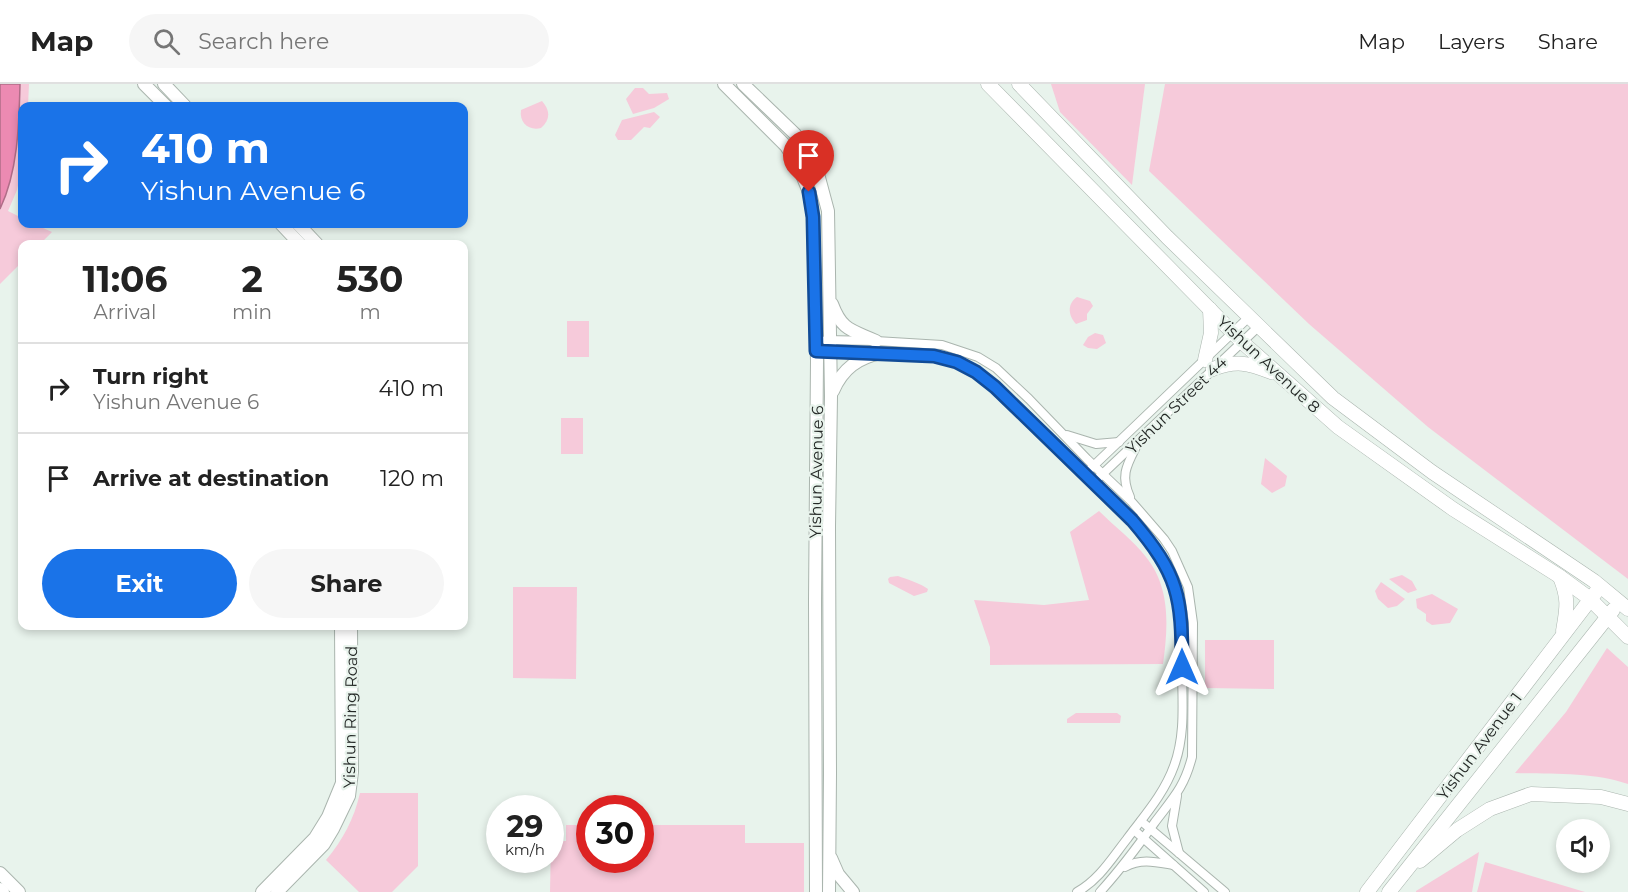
<!DOCTYPE html>
<html lang="en">
<head>
<meta charset="utf-8">
<style>
	:root { --surface:#fff; --page:#f6f6f6; --text:#222; --muted:#767676; --line:#e0e0e0; --accent:#1a73e8 }
	body { margin:0; font-family:Montserrat,sans-serif; background:var(--page); color:var(--text); height:100vh; display:flex; flex-direction:column; font-size:22px; white-space:nowrap }
	* { box-sizing:border-box; margin:0 }
	p { font-size:20px; color:var(--muted) }
	.icon { flex:none; width:33px; height:33px; fill:none; stroke:currentColor; stroke-width:2; stroke-linecap:round; stroke-linejoin:round }
	.map { position:relative; flex:1; overflow:hidden }
	.panel { position:absolute; left:18px; top:156px; width:450px; height:390px; display:flex; flex-direction:column; background:var(--surface); border-radius:12px; box-shadow:0 3px 9px #0003 }
	.panel>* { flex:none }
	.hud { position:absolute; left:18px; top:18px; width:450px; height:126px; border-radius:12px; box-shadow:0 3px 9px #0003; background:#1a73e8; color:#fff; overflow:hidden }
	.buttons { position:absolute; left:1556px; top:735px; display:grid; gap:12px }
	.buttons a { display:grid; place-items:center; width:54px; height:54px; border-radius:50%; background:var(--surface); box-shadow:0 3px 9px #0003; font-size:30px }
	.speed { position:absolute; left:486px; top:711px; display:flex; gap:12px; font-size:30px; font-weight:700; text-align:center }
	.speed>* { display:grid; place-content:center; width:78px; height:78px; border-radius:50%; background:var(--surface); box-shadow:0 3px 9px #0003; line-height:1 }
	.speed small { font-size:15px; font-weight:400 }
	.speed .limit { border:9px solid #d22; background:#fff; color:#111 }
	.pin { position:absolute; display:grid; place-items:center; width:51px; height:51px; color:#fff; margin:-62px -26px; border-radius:50% 50% 50% 0; rotate:-45deg; box-shadow:0 0 6px #0007 }
	.pin .icon { rotate:45deg }
	.me { position:absolute; width:66px; margin:-33px; rotate:0deg; stroke-linejoin:round; filter:drop-shadow(0 0 4px #0008) }
	.turn { display:flex; align-items:center; gap:21px; height:126px; padding:0 24px; font-size:27px }
	.turn .icon { width:78px; height:78px; stroke-width:2.5 }
	.turn b { display:block; font-size:42px; line-height:51px }
	.eta { display:flex; justify-content:space-evenly; align-items:center; height:102px; text-align:center }
	.eta b { font-size:36px; font-weight:700; line-height:42px }
	.primary-button { display:flex; gap:12px; margin-top:auto; padding:12px 24px }
	.primary-button a { flex:1; height:69px; border-radius:36px; background:var(--accent); color:#fff; font-size:24px; font-weight:700; line-height:69px; text-align:center }
	.primary-button a+a { background:var(--page); color:var(--text) }
	ul { padding:0; list-style:none }
	li { display:flex; align-items:center; gap:18px; height:90px; padding:0 24px; border-top:2px solid var(--line) }
	li div { flex:1 }
	li b { display:block; font-size:22px }
	li em { font-style:normal }
	header { display:flex; align-items:center; gap:36px; box-sizing:border-box; height:84px; padding:0 30px; background:var(--surface); border-bottom:2px solid var(--line) }
	header strong { font-size:28px }
	nav { display:flex; gap:33px; margin-inline-start:auto; font-size:21px }
	.search { width:420px; height:54px; background:var(--page); display:flex; align-items:center; gap:15px; box-sizing:border-box; padding:0 21px; border-radius:33px; color:var(--muted); font-size:22px }
	.map>svg:first-child { display:block }
	.green { fill:#f6cada }
	.water { fill:#ec8ab2; stroke:#b06d88; stroke-width:1.5 }
	.lines { fill:none; stroke-linecap:round; stroke-linejoin:round }
	.street-casing { stroke:#aab5ae; stroke-width:10 }
	.secondary-casing { stroke:#aab5ae; stroke-width:14 }
	.primary-casing { stroke:#aab5ae; stroke-width:15 }
	.street { stroke:#fff; stroke-width:8 }
	.secondary { stroke:#fff; stroke-width:12 }
	.primary { stroke:#fff; stroke-width:14 }
	.route-casing { stroke:#114b97; stroke-width:15 }
	.route { stroke:#1a73e8; stroke-width:10 }
	.labels { text-anchor:middle; stroke-width:4.5; stroke-linejoin:round; paint-order:stroke }
	.street-label { font-size:16px; fill:#242826; stroke:#e8f3ec }
</style>
</head>
<body>
<header>
<strong>Map</strong>
<div class="search"><svg class="icon" aria-label="search" viewBox="0 0 24 24"><circle cx="10" cy="10" r="6"/><path d="M15 15l6 6"/></svg>Search here</div>
<nav><a>Map</a><a>Layers</a><a>Share</a></nav>
</header>
<div class="map">
<svg width="1628" height="808" viewBox="0 0 1628 808">
	<rect width="100%" height="100%" fill="#e8f3ec"/>
	<g class="green">
		<path d="M0,0H29L28,22H22V83L17,106L8,127L22,134V140H34L52,148L40,160H22V178L0,200Z"/>
		<path d="M1051,0H1145L1132,101L1060,28Z"/>
		<path d="M1165,0H1628V495L1428,343L1309,240L1149,87Z"/>
		<path d="M635,4H643L649,10L667,9L669,15L654,24L633,30L626,15Z"/>
		<path d="M542,17C550,26 551,35 541,44C529,47 519,39 521,26Z"/>
		<path d="M654,28L660,33L650,44L644,43L631,56H618L615,51L622,36Z"/>
		<path d="M1077,213L1090,217L1093,222L1087,230V236L1076,240C1068,231 1067,220 1077,213Z"/>
		<rect x="567" y="237" width="22" height="36"/>
		<path d="M1095,249L1103,251L1106,259L1097,265L1088,264L1083,261L1088,253Z"/>
		<rect x="561" y="334" width="22" height="36"/>
		<path d="M1265,374L1287,392L1285,402L1272,409L1261,400Z"/>
		<path d="M1099,427C1114,442 1133,456 1146,473C1171,504 1168,544 1163,580L990,581V563L974,516L1044,521L1089,516L1070,448Z"/>
		<path d="M1402,491L1412,497L1417,506L1408,509L1389,495Z"/>
		<path d="M898,492C906,495 922,500 928,505L927,508L914,512L889,499L888,495L890,493Z"/>
		<path d="M1381,498L1405,515L1397,522L1388,524L1378,515L1375,507Z"/>
		<path d="M513,503H577L576,595L513,594Z"/>
		<path d="M1432,510L1458,525L1450,539L1432,541L1426,537V530L1417,524L1416,515Z"/>
		<path d="M1205,556H1274V605L1205,604Z"/>
		<path d="M1607,564L1628,583V700C1595,688 1550,690 1515,689L1566,628Z"/>
		<path d="M1076,629H1117L1121,632L1120,639H1067V635Z"/>
		<path d="M360,709H418V782L392,808H359L326,776C343,756 354,735 360,709Z"/>
		<path d="M566,741H589L590,776H640L641,741H745V759H804V808H550L551,757H566Z"/>
		<path d="M1479,768L1472,808H1416V807Z"/>
		<path d="M1485,778L1585,808H1477Z"/>
	</g>
	<path class="water" d="M0,0H20C19,41 18,87 0,125Z"/>
	<g class="lines">
		<g class="street-casing">
			<g id="street">
				<path d="M826,256L876,257L942,261L978,273L996,284L1029,315L1087,375L1131,417L1164,455L1172,467L1188,503L1193,539L1192,673C1184,704 1173,714 1155,738C1138,762 1120,786 1100,808"/>
				<path d="M826,267C861,266 924,266 956,278C971,283 983,293 995,302L1132,436C1149,456 1166,476 1175,501C1185,527 1182,555 1182,582C1182,616 1186,650 1174,682C1164,710 1144,732 1127,755C1112,774 1099,796 1077,808"/>
				<path d="M1067,351L1096,360L1119,358"/>
				<path d="M1085,390L1248,234"/>
				<path d="M1093,399L1258,243"/>
				<path d="M1130,413C1120,391 1127,381 1137,361"/>
				<path d="M1177,712L1172,742L1179,769"/>
				<path d="M1141,737L1225,808"/>
				<path d="M1134,746L1204,808"/>
				<path d="M1125,783C1141,774 1156,778 1173,781"/>
			</g>
		</g>
		<g class="secondary-casing">
			<g id="secondary">
				<path d="M144,0L166,22"/>
				<path d="M164,0L185,22"/>
				<path d="M724,0L786,62L798,81L809,108L813,133L817,277L815,517L816,808"/>
				<path d="M743,0L795,50L804,63L817,86L828,127L831,312L829,442L830,690L829,808"/>
				<path d="M281,140L300,160"/>
				<path d="M298,140L317,160"/>
				<path d="M832,220C842,247 852,246 876,257"/>
				<path d="M833,307C843,284 858,274 881,269"/>
				<path d="M831,774L838,790L853,808"/>
				<path d="M0,789L19,808"/>
				<path d="M0,805L3,808"/>
				<path d="M262,808L315,754L328,733L342,699L341,542"/>
				<path d="M277,808L324,760L333,745L349,712L352,688L351,542"/>
			</g>
		</g>
		<g class="primary-casing">
			<g id="primary">
				<path d="M988,0L1242,258L1338,343L1453,425L1559,492L1589,514L1628,553"/>
				<path d="M1019,0L1167,153L1333,314L1432,388L1594,497L1628,525"/>
				<path d="M1205,276L1211,249L1210,225"/>
				<path d="M1213,285C1236,276 1248,279 1271,288"/>
				<path d="M1560,493C1569,515 1567,524 1563,547"/>
				<path d="M1420,777L1457,746L1490,725L1531,710L1601,713L1628,720"/>
				<path d="M1367,808L1596,508"/>
				<path d="M1389,808L1613,526"/>
			</g>
		</g>
		<use href="#street" class="street"/>
		<use href="#secondary" class="secondary"/>
		<use href="#primary" class="primary"/>
	</g>
	<g class="lines">
		<g class="route-casing">
			<path id="route" d="M809,108L813,133L816,267L934,272L957,278L976,288L995,303L1132,436C1179,491 1182,512 1182,583"/>
		</g>
		<use href="#route" class="route"/>
	</g>
	<g class="labels">
		<g class="street-label">
			<text transform="translate(1269 280) rotate(43)" y="6">Yishun Avenue 8</text>
			<text transform="translate(1176 321) rotate(-44)" y="6">Yishun Street 44</text>
			<text transform="translate(816 388) rotate(-89)" y="6">Yishun Avenue 6</text>
			<text transform="translate(350 633) rotate(-89)" y="6">Yishun Ring Road</text>
			<text transform="translate(1479 662) rotate(-53)" y="6">Yishun Avenue 1</text>
		</g>
	</g>
</svg>
<div class="buttons">
<a><svg class="icon" aria-label="sound" viewBox="0 0 24 24"><path d="M4 9h4l5-4v14l-5-4H4zM17 9q2 3 0 6"/></svg></a>
</div>
<div class="speed"><div>29<small>km/h</small></div><div class="limit">30</div></div>
<div class="pin" style="left:809px;top:108px;background:#d93025"><svg class="icon" aria-label="arrive" viewBox="0 0 24 24"><path d="M6 21V4h12l-3 4 3 4H6"/></svg></div>
<svg class="me" style="left:1182px;top:583px" viewBox="-20 -20 40 40"><path d="M0-17L14 15 0 8-14 15z" fill="#1a73e8" stroke="#fff" stroke-width="4"/></svg>
<div class="hud">
<div class="turn"><svg class="icon" aria-label="right" viewBox="0 0 24 24"><path d="M7 20v-9h11M14 6l5 5-5 5"/></svg><div><b>410 m</b>Yishun Avenue 6</div></div>
</div>
<section class="panel">
<div class="eta">
<div><b>11:06</b><p>Arrival</p></div>
<div><b>2</b><p>min</p></div>
<div><b>530</b><p>m</p></div>
</div>
<ul>
<li><svg class="icon" aria-label="right" viewBox="0 0 24 24"><path d="M7 20v-9h11M14 6l5 5-5 5"/></svg><div><b>Turn right</b><p>Yishun Avenue 6</p></div><em>410 m</em></li>
<li><svg class="icon" aria-label="arrive" viewBox="0 0 24 24"><path d="M6 21V4h12l-3 4 3 4H6"/></svg><div><b>Arrive at destination</b></div><em>120 m</em></li>
</ul>
<div class="primary-button"><a>Exit</a><a>Share</a></div>
</section>
</div>
</body>
</html>
